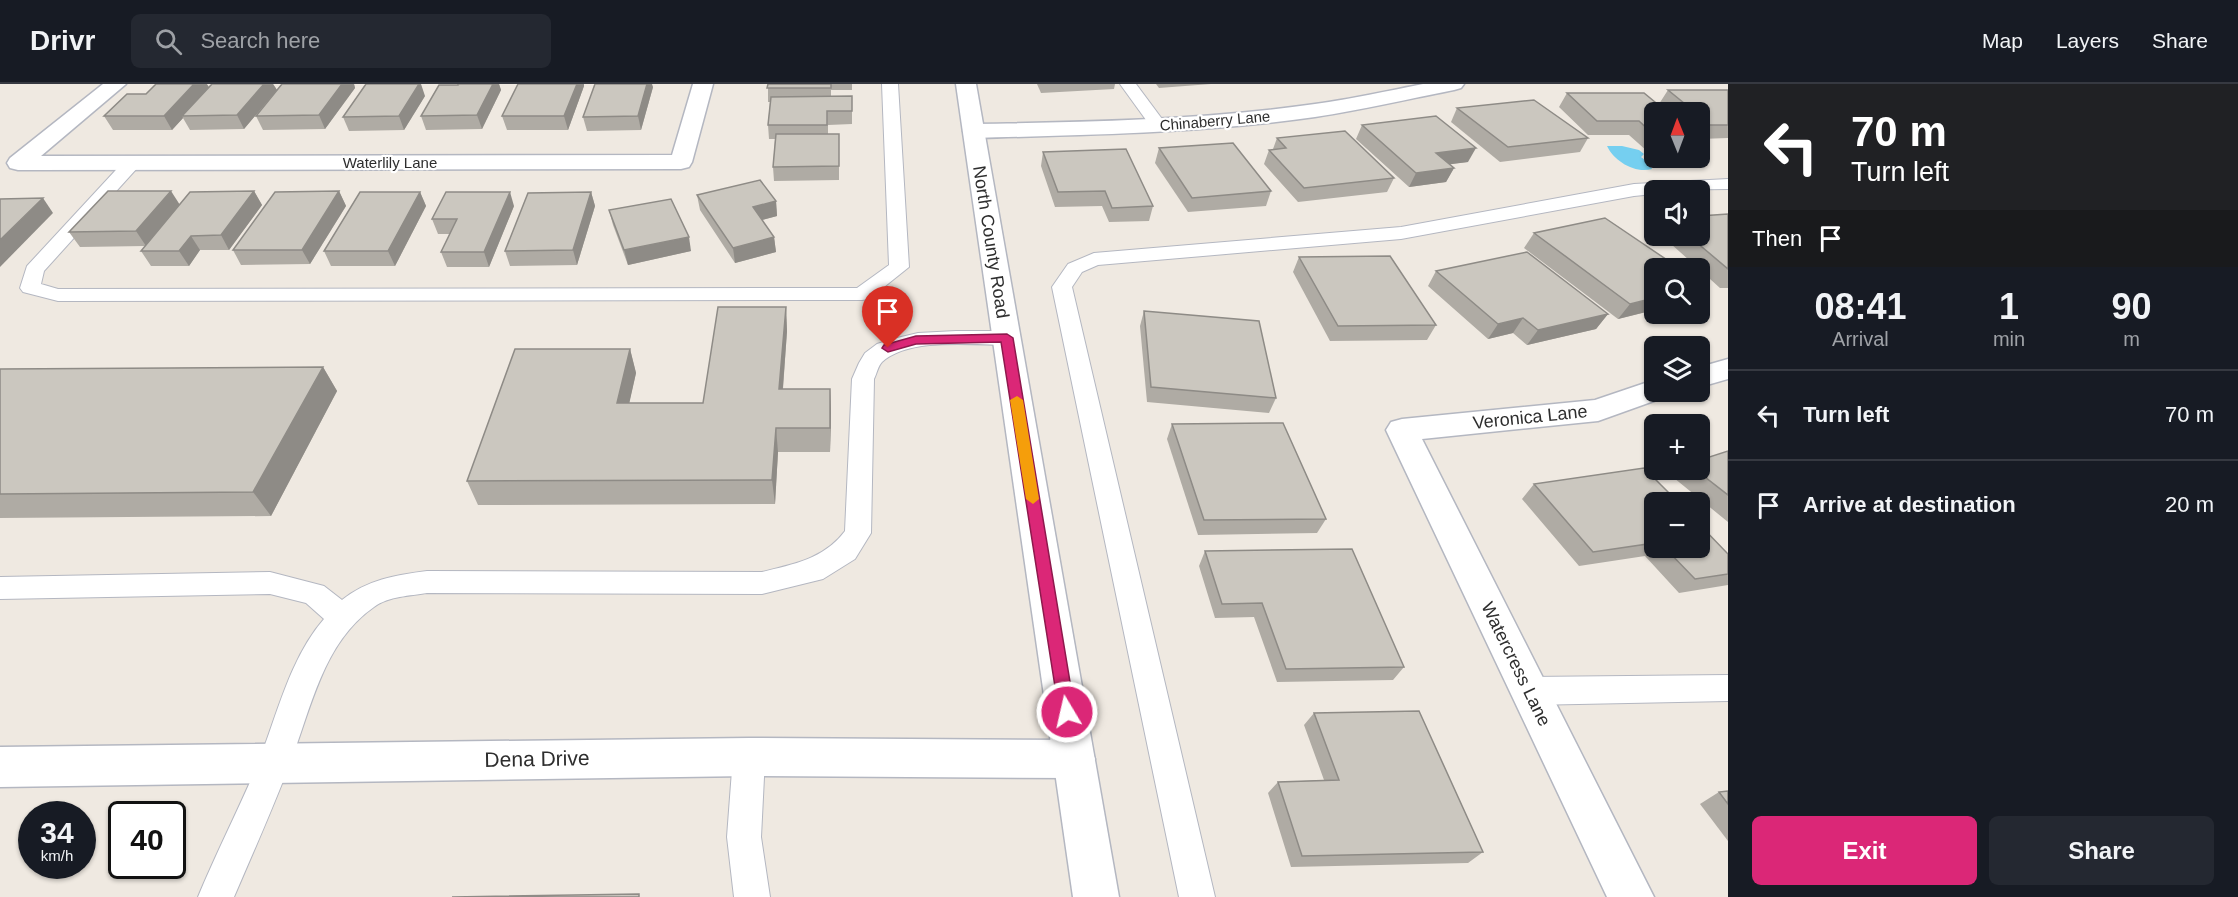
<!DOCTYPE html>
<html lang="en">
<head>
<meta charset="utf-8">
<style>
	:root { --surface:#171b24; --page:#242831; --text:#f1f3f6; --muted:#9ea1a6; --line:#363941; --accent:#db2777 }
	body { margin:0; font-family:Helvetica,sans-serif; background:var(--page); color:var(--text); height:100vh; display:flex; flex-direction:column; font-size:22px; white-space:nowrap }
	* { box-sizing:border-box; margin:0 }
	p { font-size:20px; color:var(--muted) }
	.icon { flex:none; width:33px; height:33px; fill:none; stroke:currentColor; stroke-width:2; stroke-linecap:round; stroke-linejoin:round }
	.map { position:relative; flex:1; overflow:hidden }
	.sheet { display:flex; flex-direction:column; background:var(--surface); width:510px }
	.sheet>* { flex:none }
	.top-card { background:#202124; color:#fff; overflow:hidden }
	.needle { width:39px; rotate:359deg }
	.tools { position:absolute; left:1644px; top:18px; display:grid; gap:12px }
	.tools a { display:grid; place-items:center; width:66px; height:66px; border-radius:9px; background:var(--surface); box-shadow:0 2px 4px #0004; font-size:30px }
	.speed { position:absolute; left:18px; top:717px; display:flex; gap:12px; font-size:30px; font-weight:700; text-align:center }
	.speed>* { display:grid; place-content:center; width:78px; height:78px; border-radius:50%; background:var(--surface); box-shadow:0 2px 4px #0004; line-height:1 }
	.speed small { font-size:15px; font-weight:400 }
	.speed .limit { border:3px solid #111; border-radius:9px; background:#fff; color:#111 }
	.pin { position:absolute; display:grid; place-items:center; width:51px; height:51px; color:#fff; margin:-62px -26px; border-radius:50% 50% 50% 0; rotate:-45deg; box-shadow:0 0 6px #0007 }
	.pin .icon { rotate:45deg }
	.me { position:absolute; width:66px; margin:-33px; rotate:351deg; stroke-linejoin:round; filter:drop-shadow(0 0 4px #0008) }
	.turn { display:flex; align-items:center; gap:21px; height:126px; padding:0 24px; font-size:27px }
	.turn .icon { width:78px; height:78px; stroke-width:2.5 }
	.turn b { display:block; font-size:42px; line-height:51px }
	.then { display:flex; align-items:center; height:57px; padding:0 24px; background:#0003; gap:12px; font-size:22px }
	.eta { display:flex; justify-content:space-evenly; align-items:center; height:102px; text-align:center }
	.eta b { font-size:36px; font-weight:700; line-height:42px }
	.action { display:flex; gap:12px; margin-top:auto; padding:12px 24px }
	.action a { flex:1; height:69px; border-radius:9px; background:var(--accent); color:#fff; font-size:24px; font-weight:700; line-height:69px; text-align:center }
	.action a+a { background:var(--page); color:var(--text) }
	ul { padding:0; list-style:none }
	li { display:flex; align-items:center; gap:18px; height:90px; padding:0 24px; border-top:2px solid var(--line) }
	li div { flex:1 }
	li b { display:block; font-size:22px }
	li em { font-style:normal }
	header { display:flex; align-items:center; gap:36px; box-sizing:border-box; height:84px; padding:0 30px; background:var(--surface); border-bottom:2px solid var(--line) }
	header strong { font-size:28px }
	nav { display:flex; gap:33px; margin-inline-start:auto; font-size:21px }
	.search { width:420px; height:54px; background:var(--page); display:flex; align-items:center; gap:15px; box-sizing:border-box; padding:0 21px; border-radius:9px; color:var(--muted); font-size:22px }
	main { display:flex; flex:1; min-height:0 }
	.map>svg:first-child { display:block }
	.water { fill:#75cff0 }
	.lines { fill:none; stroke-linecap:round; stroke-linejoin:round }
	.service-casing { stroke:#b4b7c1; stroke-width:2 }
	.minor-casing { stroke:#b4b7c1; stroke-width:3 }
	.tertiary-casing { stroke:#b4b7c1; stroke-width:3 }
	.service { fill:#fff; fill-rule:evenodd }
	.minor { fill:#fff; fill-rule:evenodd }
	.tertiary { fill:#fff; fill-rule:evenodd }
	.wall { fill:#afaba4 }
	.shaded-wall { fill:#8e8b86 }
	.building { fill:#cbc7bf; stroke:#8e8b86; stroke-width:1.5 }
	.route { fill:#db2777; stroke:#8e194d; stroke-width:1.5 }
	.slow { fill:#f59e0b }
	.labels { text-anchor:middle; stroke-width:4.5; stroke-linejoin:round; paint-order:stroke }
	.far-street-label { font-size:15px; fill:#2e2e2e; stroke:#fff }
	.street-label { font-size:18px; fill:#2e2e2e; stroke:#fff }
	.near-street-label { font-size:21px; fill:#2e2e2e; stroke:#fff }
</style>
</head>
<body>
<header>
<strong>Drivr</strong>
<div class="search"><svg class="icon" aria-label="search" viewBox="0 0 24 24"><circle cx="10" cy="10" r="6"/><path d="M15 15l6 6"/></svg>Search here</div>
<nav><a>Map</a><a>Layers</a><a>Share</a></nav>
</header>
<main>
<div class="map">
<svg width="1728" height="813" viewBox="0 0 1728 813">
	<rect width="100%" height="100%" fill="#efe9e1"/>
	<path class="water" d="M1607,62H1622L1639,66L1644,70L1641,73L1650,80L1652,85C1635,90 1614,77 1607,62Z"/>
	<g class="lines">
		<g class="service-casing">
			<g id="service">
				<path d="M882,0H898L909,183L869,215L862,216L58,217L23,208L20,204L27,182L127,74H139L142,78L139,82L44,187L41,200L58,205L857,204L889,181Z"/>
				<path d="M1120,0H1136L1168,43L1166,47H1154Z"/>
				<path d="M1728,95V105L1654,106V110L1634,112L1401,155L1098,181L1082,188L1072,203L1215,813H1179L1052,203L1068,180L1094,169L1401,143L1634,100Z"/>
				<path d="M956,247H1007L1015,249L1018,254L1015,259L1007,261C972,261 910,253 882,278C878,282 877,289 874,295L871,449L855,475L823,495L762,510L427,509C410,512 389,512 374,523C322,559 311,626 289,682C272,726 253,769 234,813H198C217,767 240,723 259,677C277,631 290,574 324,535L306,519L270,510L0,515V493L270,488L324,502L342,516C367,496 395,491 427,487L762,488C794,480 824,475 845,447L852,295L859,279L865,269L877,260L893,255L918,249Z"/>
				<path d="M1728,591V617L1529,621L1518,617L1514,607L1518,597L1529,593Z"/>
				<path d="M749,658L760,662L765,673L761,753L770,813H734L727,753L733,673L738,662Z"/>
			</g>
		</g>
		<g class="minor-casing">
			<g id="minor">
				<path d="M103,0H126L41,72L672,71L693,0H713L692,78L689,83L681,85L18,86L10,84L7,79L10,74Z"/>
				<path d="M1423,0H1464L1461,4L1454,6C1408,15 1362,26 1315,33C1202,49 1088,51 974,54L966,52L963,47L966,42L974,40C1088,38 1202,36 1315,20C1352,15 1387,7 1423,0Z"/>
				<path d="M1728,275V295L1700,303V283Z"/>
				<path d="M1654,296V308H1668L1665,313L1598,337L1422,355L1654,813H1607L1386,346L1391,338L1402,335L1595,316Z"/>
				<path d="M749,654L1074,656L1089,661L1095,675L1089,689L1074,694L749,692L0,703V663Z"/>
			</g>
		</g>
		<g class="tertiary-casing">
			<path id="tertiary" d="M956,0H976L1119,813H1073Z"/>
		</g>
		<use href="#service" class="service"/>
		<use href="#minor" class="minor"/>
		<use href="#tertiary" class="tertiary"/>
	</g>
	<g class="wall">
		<path d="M212,0H273L277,6L244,45L190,46L183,34L172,46H113L104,32L146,10L208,3Z"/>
		<path d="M282,0H354L355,4L325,45L263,46L256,32Z"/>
		<path d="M458,0H499L501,6L482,45L426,46L421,32Z"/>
		<path d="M518,0H584V2L568,46H507L502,32Z"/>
		<path d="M768,0H852V6H831V12L852,27V40L828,41V50H839V96L774,97L773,83L775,55H769L768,41L770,18H768Z"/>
		<path d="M1037,0H1115L1114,5L1041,9Z"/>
		<path d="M1156,0H1211L1159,4Z"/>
		<path d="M653,3L641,46L587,47L583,33Z"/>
		<path d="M1668,6H1728V54L1700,55V28H1669L1659,20Z"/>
		<path d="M1567,9L1654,28V66L1647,67L1629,51H1588L1559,23Z"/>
		<path d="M425,12L404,46L349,47L343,33Z"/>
		<path d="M1457,24L1588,54L1580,68L1500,78L1451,38Z"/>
		<path d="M1362,41L1468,78L1450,80L1454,84L1446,98L1409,103L1356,55Z"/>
		<path d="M1277,54L1394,94L1387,108L1298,118L1264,80L1269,66L1273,65Z"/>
		<path d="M1159,64L1271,107L1266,122L1188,128L1155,79Z"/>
		<path d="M1043,68L1153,122L1149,137L1109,138L1102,122L1055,123L1041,82Z"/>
		<path d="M254,107L262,121L229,166H200L189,182H151L141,167L145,162L80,163L69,148L180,120Z"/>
		<path d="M339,107L346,122L310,180L241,181L233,166Z"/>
		<path d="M420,108L426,122L395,182H331L324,167Z"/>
		<path d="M591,108L595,122L577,181L510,182L505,167Z"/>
		<path d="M697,111L776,117L777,132L762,136L774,153L776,168L735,179L700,126Z"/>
		<path d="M514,122L489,183H447L441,168L450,150H438L432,135Z"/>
		<path d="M609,126L691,167L628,181L613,141Z"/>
		<path d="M1728,130V204H1720L1700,186V184H1698L1662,152H1700Z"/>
		<path d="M1534,149L1654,226L1618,235L1524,164Z"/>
		<path d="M1299,173L1436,241L1427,256L1330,257L1293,188Z"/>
		<path d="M1436,187L1608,230L1596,245L1527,261L1513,249L1488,255L1428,202Z"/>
		<path d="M786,223L787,247L783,305H830L831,329L830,368H778L775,420L478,421L467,397L630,265L636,289L629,319H703Z"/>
		<path d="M1144,227L1276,314L1269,329L1147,318L1140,242Z"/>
		<path d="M323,283L337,307L271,432L0,434V285Z"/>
		<path d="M1172,340L1326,435L1317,449L1198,451L1167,355Z"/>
		<path d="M1728,367V438L1674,394L1682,386H1700Z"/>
		<path d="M1534,400L1654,418V464H1700L1728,470V501L1679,509L1645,472L1579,482L1522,415Z"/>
		<path d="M1205,467L1404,583L1393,596L1277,598L1254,533L1215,534L1199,482Z"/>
		<path d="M1314,629L1483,768L1468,779L1291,783L1268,709L1278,698L1324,696L1304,641Z"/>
		<path d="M1728,707V757L1700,720L1719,708Z"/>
	</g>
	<g class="shaded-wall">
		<path d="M194,0H207L210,5L182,32L183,34L172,46L164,32Z"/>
		<path d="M264,0H273L277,6L244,45L237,31Z"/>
		<path d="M342,0H354L355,4L325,45L319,31Z"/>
		<path d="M419,0H421L425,12L404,46L399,32Z"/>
		<path d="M493,0H499L501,6L482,45L477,31Z"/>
		<path d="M577,0H584V2L568,46L564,32Z"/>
		<path d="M647,0H652L653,3L641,46L638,32Z"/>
		<path d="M1476,64L1468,78L1429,83L1436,69Z"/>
		<path d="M1454,84L1446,98L1409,103L1416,89Z"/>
		<path d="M171,107L180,121L146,162L136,147Z"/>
		<path d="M254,107L262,121L229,166L221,151Z"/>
		<path d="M339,107L346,122L310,180L302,166Z"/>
		<path d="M420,108L426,122L395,182L388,167Z"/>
		<path d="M510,108L514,122L489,183L484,168Z"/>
		<path d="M591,108L595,122L577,181L573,166Z"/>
		<path d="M43,114L53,129L0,183V156Z"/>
		<path d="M776,117L777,132L754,138L753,123Z"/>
		<path d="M191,152L200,166L189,182L179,167Z"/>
		<path d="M689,153L691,167L628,181L624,166Z"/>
		<path d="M774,153L776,168L735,179L733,164Z"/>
		<path d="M1705,202L1700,210V204Z"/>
		<path d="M1654,214V226L1618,235L1630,220Z"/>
		<path d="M786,223L787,247L781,329L779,305Z"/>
		<path d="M1608,230L1596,245L1527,261L1538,246Z"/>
		<path d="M1523,234L1513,249L1488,255L1498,240Z"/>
		<path d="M630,265L636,289L624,343L617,319Z"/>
		<path d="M323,283L337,307L271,432L253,408Z"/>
		<path d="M830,305L831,329L830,368Z"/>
		<path d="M776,344L778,368L775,420L772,396Z"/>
	</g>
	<g class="building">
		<path d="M156,0H194L164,32H104L127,10H146Z"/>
		<path d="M212,0H264L237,31L182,32Z"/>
		<path d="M282,0H342L319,31L256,32Z"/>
		<path d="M366,0H419L399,32L343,33Z"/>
		<path d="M458,0H493L477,31L421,32L439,1H458Z"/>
		<path d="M518,0H577L564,32H502Z"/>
		<path d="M595,0H647L638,32L583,33Z"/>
		<path d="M768,0H831V4H767Z"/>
		<path d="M1668,6H1728V41H1710L1700,32V28H1695Z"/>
		<path d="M1567,9H1644L1667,28H1654V51L1639,37H1597Z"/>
		<path d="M852,12V27H827V41H768L771,13Z"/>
		<path d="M1534,16L1588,54L1508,63L1457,24Z"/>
		<path d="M1436,32L1476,64L1436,69L1454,84L1416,89L1362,41Z"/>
		<path d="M1345,47L1394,94L1304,104L1269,66L1286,64L1277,54Z"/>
		<path d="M776,50H839V82L773,83Z"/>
		<path d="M1233,59L1271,107L1192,114L1159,64Z"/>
		<path d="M1126,65L1153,122L1112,124L1105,107L1058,108L1043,68Z"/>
		<path d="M760,96L776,117L753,123L774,153L733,164L697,111Z"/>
		<path d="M108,107H171L136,147L69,148Z"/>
		<path d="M254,107L221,151L191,152L179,167H141L190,108Z"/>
		<path d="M339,107L302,166H233L275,108Z"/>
		<path d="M360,108H420L388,167H324Z"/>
		<path d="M446,108H510L484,168H441L457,135H432Z"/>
		<path d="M591,108L573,166L505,167L528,109Z"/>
		<path d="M43,114L0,156V115Z"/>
		<path d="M671,115L689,153L624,166L609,126Z"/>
		<path d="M1728,130V185L1689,152H1700V132Z"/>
		<path d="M1605,134L1679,184H1654V214L1630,220L1534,149Z"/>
		<path d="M1527,168L1608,230L1538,246L1523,234L1498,240L1436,187Z"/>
		<path d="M1390,172L1436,241L1338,242L1299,173Z"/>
		<path d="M1700,198L1705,202L1700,204Z"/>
		<path d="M718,223H786L779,305H830V344H776L772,396L467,397L515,265H630L617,319H703Z"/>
		<path d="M1144,227L1259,237L1276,314L1151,303Z"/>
		<path d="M323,283L253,408L0,410V285Z"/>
		<path d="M1283,339L1326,435L1204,436L1172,340Z"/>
		<path d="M1728,367V411L1696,386H1700V376Z"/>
		<path d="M1644,384L1678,418H1654V459L1593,468L1534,400Z"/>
		<path d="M1700,441L1728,470V490L1695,495L1665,464H1700Z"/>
		<path d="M1352,465L1404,583L1286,585L1262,519L1222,520L1205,467Z"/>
		<path d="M1419,627L1483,768L1302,772L1278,698L1339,696L1314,629Z"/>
		<path d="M1728,707V720L1719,708Z"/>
		<path d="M639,810V813H452Z"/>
	</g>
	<path class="route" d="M1007,250L1013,254L1075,628L1073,633L1067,635L1061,633L1059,628L1001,258L916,260L888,268L882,264L884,261L916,252Z"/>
	<path class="slow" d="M1017,312L1023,316L1039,415L1033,420L1026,415L1010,316Z"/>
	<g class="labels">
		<g class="far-street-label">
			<text transform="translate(1215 37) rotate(-5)" y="5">Chinaberry Lane</text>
			<text x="390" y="84">Waterlily Lane</text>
		</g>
		<g class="street-label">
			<text transform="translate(991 158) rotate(81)" y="6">North County Road</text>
			<text transform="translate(1530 333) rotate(-6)" y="6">Veronica Lane</text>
			<text transform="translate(1516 580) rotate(64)" y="6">Watercress Lane</text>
		</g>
		<g class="near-street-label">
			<text transform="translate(537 675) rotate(-1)" y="7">Dena Drive</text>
		</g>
	</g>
</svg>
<div class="tools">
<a><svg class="needle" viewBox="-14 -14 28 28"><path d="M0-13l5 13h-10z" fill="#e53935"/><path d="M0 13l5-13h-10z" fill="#9ea1a6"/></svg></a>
<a><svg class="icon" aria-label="sound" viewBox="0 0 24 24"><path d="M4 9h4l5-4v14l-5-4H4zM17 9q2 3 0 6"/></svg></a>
<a><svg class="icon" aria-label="search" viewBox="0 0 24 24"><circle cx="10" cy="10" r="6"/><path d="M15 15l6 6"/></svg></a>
<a><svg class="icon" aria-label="layers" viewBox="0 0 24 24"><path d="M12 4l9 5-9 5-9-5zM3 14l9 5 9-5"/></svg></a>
<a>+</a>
<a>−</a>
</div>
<div class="speed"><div>34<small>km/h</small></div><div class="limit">40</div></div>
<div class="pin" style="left:888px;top:264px;background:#d93025"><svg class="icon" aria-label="arrive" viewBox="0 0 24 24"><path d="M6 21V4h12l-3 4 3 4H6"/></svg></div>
<svg class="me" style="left:1067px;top:628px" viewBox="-20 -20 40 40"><circle r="17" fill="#db2777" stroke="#fff" stroke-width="3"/><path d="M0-11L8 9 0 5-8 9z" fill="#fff"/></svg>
</div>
<section class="sheet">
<div class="top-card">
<div class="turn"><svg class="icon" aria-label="left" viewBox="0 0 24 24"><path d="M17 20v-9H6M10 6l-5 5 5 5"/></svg><div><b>70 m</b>Turn left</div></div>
<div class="then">Then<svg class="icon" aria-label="arrive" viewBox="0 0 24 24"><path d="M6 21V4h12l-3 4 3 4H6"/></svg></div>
</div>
<div class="eta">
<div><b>08:41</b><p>Arrival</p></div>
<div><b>1</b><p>min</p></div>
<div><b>90</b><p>m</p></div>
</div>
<ul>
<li><svg class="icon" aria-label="left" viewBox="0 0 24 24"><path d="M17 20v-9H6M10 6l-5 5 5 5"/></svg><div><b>Turn left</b></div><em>70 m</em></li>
<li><svg class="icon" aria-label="arrive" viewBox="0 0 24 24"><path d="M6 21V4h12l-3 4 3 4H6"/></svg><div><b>Arrive at destination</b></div><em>20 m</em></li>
</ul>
<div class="action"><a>Exit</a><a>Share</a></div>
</section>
</main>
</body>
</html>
